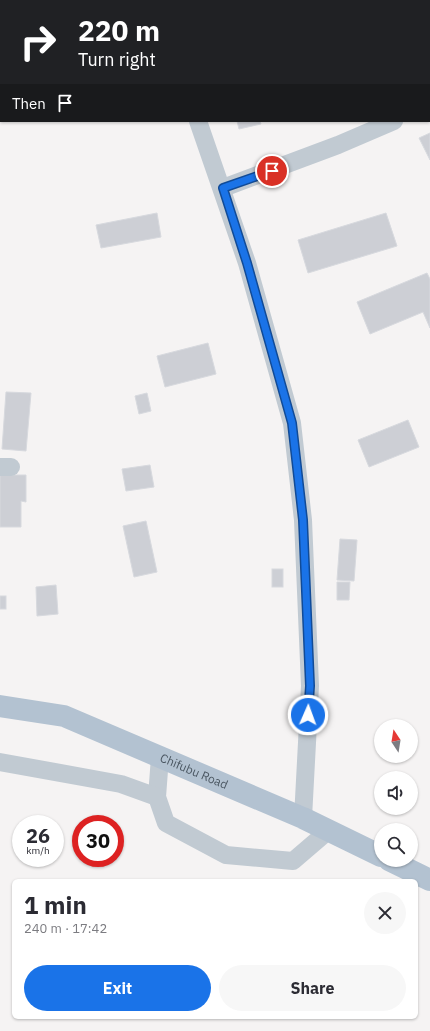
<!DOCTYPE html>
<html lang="en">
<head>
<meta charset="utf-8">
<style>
	:root { --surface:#fff; --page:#f7f7f7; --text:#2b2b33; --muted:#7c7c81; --accent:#1a73e8 }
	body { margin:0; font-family:"IBM Plex Sans",sans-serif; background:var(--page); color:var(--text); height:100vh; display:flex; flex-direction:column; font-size:15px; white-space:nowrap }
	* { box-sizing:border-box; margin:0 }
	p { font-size:13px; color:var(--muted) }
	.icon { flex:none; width:22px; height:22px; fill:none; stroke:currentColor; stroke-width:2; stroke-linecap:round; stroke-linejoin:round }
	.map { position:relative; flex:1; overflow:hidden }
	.side { position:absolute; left:12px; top:879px; width:406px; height:140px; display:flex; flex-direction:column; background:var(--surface); border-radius:6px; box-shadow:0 1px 3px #0004 }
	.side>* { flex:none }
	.top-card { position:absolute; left:0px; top:0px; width:430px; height:122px; box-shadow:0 1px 3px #0004; background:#202124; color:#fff; overflow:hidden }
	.needle { width:26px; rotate:348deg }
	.buttons { position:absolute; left:374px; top:719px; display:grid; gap:8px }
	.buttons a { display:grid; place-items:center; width:44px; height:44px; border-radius:50%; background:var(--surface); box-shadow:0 1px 3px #0004; font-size:20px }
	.speed { position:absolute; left:12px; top:815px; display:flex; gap:8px; font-size:20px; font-weight:700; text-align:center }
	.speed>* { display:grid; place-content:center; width:52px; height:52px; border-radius:50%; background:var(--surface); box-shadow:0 1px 3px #0004; line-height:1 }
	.speed small { font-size:10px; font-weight:400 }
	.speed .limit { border:6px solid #d22; background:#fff; color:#111 }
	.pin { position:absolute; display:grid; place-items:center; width:34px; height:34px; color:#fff; margin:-17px; border:2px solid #fff; border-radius:50%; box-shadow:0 1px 4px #0007 }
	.me { position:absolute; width:44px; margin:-22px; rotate:2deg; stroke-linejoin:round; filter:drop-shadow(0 0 3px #0008) }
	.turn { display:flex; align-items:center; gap:14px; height:84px; padding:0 12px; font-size:18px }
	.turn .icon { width:52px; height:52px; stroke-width:2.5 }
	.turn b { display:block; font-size:28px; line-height:34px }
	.then { display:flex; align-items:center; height:38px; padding:0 12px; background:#0003; gap:8px; font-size:15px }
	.round { display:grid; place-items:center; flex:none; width:42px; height:42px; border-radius:21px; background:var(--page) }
	.overview { display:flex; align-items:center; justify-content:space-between; height:68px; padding:0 12px }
	h1 { font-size:24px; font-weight:800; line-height:30px }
	.cta { display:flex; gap:8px; margin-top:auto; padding:8px 12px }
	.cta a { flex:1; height:46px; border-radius:24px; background:var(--accent); color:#fff; font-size:16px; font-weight:800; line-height:46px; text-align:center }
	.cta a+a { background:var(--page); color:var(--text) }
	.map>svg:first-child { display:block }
	.building { fill:#cdcfd5; stroke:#d7d9de }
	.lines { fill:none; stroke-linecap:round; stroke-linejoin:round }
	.minor { stroke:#c1cad2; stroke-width:18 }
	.major { stroke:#b3c2d1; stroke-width:22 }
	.route-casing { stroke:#114b97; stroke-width:10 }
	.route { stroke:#1a73e8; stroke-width:7 }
	.labels { text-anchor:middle; stroke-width:3; stroke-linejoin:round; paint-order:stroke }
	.street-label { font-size:12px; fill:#4a5661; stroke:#fff }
</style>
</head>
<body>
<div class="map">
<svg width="430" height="1031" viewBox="0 0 430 1031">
	<rect width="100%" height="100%" fill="#f5f3f3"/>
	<g class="building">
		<path d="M237,121H260L261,124L239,129Z"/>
		<path d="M430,133V160L419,138Z"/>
		<path d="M157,213L161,237L101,248L96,225Z"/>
		<path d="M386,213L397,246L308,273L298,240Z"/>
		<path d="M427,273L430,279V328L423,312L370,334L357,302Z"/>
		<path d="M208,343L216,374L165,387L157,356Z"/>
		<path d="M6,392L31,393L26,451L2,449Z"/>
		<path d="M147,393L151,411L139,414L135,396Z"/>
		<path d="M408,420L419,447L369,467L358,440Z"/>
		<path d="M150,465L154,487L126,491L122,469Z"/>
		<path d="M0,475H26V502L21,501V527H0Z"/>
		<path d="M146,521L157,572L134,577L123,526Z"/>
		<path d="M340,539L357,540L354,581L337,580Z"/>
		<rect x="272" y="569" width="11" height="18"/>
		<path d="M337,582H350L349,600H337Z"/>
		<path d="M56,585L58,614L37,616L36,587Z"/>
		<rect x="0" y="596" width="6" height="13"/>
	</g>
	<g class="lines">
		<g class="minor">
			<path d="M156,0L157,1"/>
			<path d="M429,111H430"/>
			<path d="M198,121L247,263L292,423L303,520L310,686L303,818"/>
			<path d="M223,188L338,145L394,121"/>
			<path d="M0,467H11"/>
			<path d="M160,757L157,797L166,823L226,855L293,861L328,831"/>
			<path d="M0,762L121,784L157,797"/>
		</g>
		<g class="major">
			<path id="s1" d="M0,706L64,716L303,818L381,856"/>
			<path d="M389,860L430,880"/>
		</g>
	</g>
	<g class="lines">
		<g class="route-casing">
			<path id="route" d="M272,171L223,188L247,263L292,423L303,520L310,686L308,715"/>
		</g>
		<use href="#route" class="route"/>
	</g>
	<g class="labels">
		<g class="street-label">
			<text dy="4" stroke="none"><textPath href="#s1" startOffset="206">Chifubu Road</textPath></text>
		</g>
	</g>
</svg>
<div class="buttons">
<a><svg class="needle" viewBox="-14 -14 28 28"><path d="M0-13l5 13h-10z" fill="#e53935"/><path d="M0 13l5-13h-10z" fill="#7c7c81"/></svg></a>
<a><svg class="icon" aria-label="sound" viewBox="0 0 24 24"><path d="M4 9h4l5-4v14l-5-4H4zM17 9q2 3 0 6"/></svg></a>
<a><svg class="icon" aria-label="search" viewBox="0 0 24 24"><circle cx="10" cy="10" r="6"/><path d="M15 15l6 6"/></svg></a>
</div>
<div class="speed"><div>26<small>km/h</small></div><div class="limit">30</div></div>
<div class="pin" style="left:272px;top:171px;background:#d93025"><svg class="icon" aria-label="arrive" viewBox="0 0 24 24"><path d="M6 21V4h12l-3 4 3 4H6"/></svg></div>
<svg class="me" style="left:308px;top:715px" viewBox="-20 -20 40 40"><circle r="17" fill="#1a73e8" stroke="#fff" stroke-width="3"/><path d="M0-11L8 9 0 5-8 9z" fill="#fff"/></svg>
<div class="top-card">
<div class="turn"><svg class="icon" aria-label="right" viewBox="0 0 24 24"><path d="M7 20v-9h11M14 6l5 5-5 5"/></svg><div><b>220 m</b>Turn right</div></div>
<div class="then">Then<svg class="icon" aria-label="arrive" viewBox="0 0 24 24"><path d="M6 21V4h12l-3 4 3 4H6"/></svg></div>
</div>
<section class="side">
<div class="overview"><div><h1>1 min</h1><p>240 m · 17:42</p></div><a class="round"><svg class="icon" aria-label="close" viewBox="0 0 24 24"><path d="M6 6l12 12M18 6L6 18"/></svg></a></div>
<div class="cta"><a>Exit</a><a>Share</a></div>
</section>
</div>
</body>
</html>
